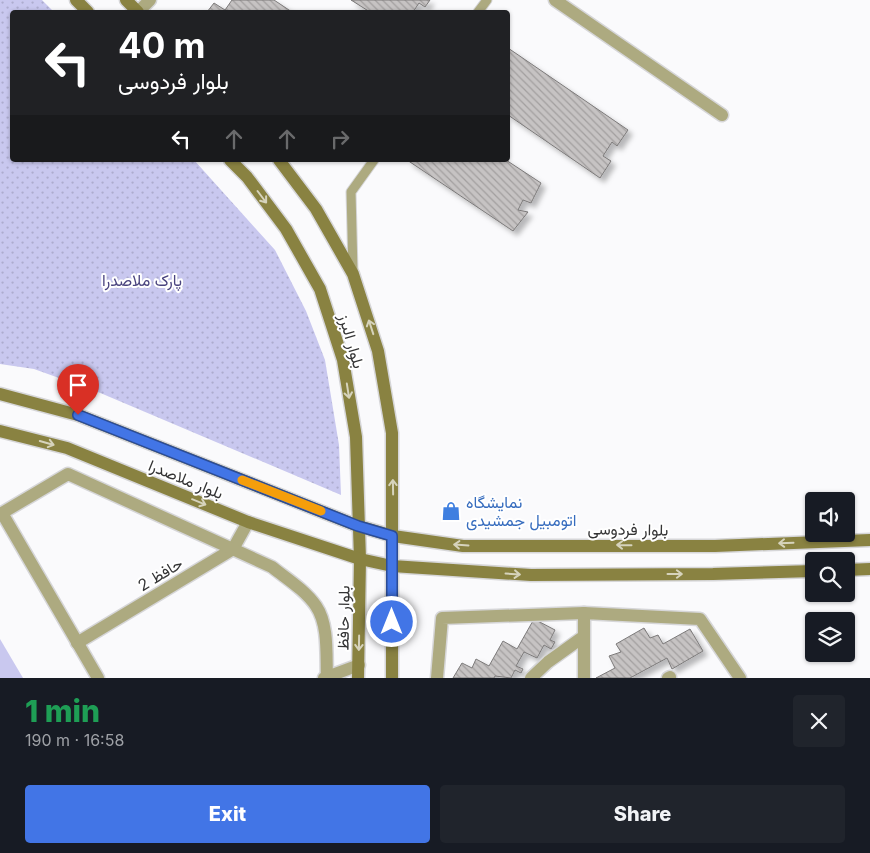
<!DOCTYPE html>
<html lang="en">
<head>
<meta charset="utf-8">
<style>
	:root { --surface:#171b24; --page:#20242c; --text:#f1f3f6; --muted:#9ea1a6; --accent:#4275e6 }
	body { margin:0; font-family:Inter,Vazirmatn,sans-serif; background:var(--page); color:var(--text); height:100vh; display:flex; flex-direction:column; font-size:19px; white-space:nowrap }
	* { box-sizing:border-box; margin:0 }
	p { font-size:16px; color:var(--muted) }
	.icon { flex:none; width:28px; height:28px; fill:none; stroke:currentColor; stroke-width:2; stroke-linecap:round; stroke-linejoin:round }
	.map { position:relative; height:678px; overflow:hidden }
	.drawer { display:flex; flex-direction:column; background:var(--surface); flex:1 }
	.drawer>* { flex:none }
	.banner { position:absolute; left:10px; top:10px; width:500px; height:152px; border-radius:5px; box-shadow:0 1px 4px #0004; background:#202124; color:#fff; overflow:hidden }
	.buttons { position:absolute; left:805px; top:492px; display:grid; gap:10px }
	.buttons a { display:grid; place-items:center; width:50px; height:50px; border-radius:5px; background:var(--surface); box-shadow:0 1px 4px #0004; font-size:25px }
	.pin { position:absolute; display:grid; place-items:center; width:42px; height:42px; color:#fff; margin:-51px -21px; border-radius:50% 50% 50% 0; rotate:-45deg; box-shadow:0 0 5px #0007 }
	.pin .icon { rotate:45deg }
	.me { position:absolute; width:55px; margin:-28px; rotate:0deg; stroke-linejoin:round; filter:drop-shadow(0 0 4px #0008) }
	.turn { display:flex; align-items:center; gap:18px; height:105px; padding:0 25px; font-size:22px }
	.turn .icon { width:65px; height:65px; stroke-width:2.5 }
	.turn b { display:block; font-size:35px; line-height:42px }
	.lanes { display:flex; align-items:center; height:48px; padding:0 25px; background:#0003; justify-content:center; gap:25px; direction:ltr }
	.lanes .off { opacity:.35 }
	.round { display:grid; place-items:center; flex:none; width:52px; height:52px; border-radius:5px; background:var(--page) }
	.head { display:flex; align-items:center; justify-content:space-between; height:85px; padding:0 25px }
	h1 { font-size:30px; font-weight:800; line-height:38px; color:#1e9e55 }
	.cta { display:flex; gap:10px; margin-top:auto; padding:10px 25px }
	.cta a { flex:1; height:58px; border-radius:5px; background:var(--accent); color:#fff; font-size:20px; font-weight:800; line-height:58px; text-align:center }
	.cta a+a { background:var(--page); color:var(--text) }
	.map>svg:first-child { display:block }
	.grass { fill:#c9c8ef }
	.park { fill:url(#park-dots) }
	.building { fill:url(#building-back-hatch); stroke:#7c7a7a; filter:url(#shadow) }
	.lines { fill:none; stroke-linecap:round; stroke-linejoin:round }
	.lane-casing { stroke:#d6d6d8; stroke-width:11 }
	.street-casing { stroke:#d6d6d8; stroke-width:15 }
	.secondary-casing { stroke:#d6d6d8; stroke-width:15 }
	.lane { stroke:#adaa80; stroke-width:9 }
	.street { stroke:#adaa80; stroke-width:12 }
	.secondary { stroke:#898241; stroke-width:12 }
	.oneway { stroke:#d6d3bc }
	.route-casing { stroke:#2b4c96; stroke-width:12 }
	.route { stroke:#4275e6; stroke-width:9 }
	.slow { stroke:#f59e0b; stroke-width:9 }
	.labels { text-anchor:middle; stroke-width:4; stroke-linejoin:round; paint-order:stroke }
	.park-label { font-size:16px; fill:#4a447f; stroke:#fff }
	.street-label { font-size:16px; fill:#343435; stroke:#fff }
	.shop-label { font-size:16px; fill:#366cbe; stroke:#fff; text-anchor:start }
</style>
</head>
<body>
<div class="map">
<svg width="870" height="678" viewBox="0 0 870 678">
	<defs>
		<pattern id="park-dots" width="8" height="8" patternUnits="userSpaceOnUse" patternTransform="scale(1.25)"><rect width="8" height="8" fill="#c9c8ef"/><path d="M2 2h.1M6 6h.1" fill="none" stroke="#adacce" stroke-width="1.8" stroke-linecap="round"/></pattern>
		<pattern id="building-back-hatch" width="6" height="6" patternUnits="userSpaceOnUse" patternTransform="scale(1.25)"><rect width="6" height="6" fill="#c6c3c3"/><path d="M-1 5l2 2M0 0l6 6M5-1l2 2" fill="none" stroke="#a29f9f"/></pattern>
		<filter id="shadow"><feDropShadow dx="4.5" dy="4.5" stdDeviation="2.5" flood-color="#0004"/></filter>
	</defs>
	<rect width="100%" height="100%" fill="#fafafc"/>
	<path class="grass" d="M0,639L23,678H0Z"/>
	<path class="park" d="M0,0H42L54,12H12V160H194L275,250L306,311L325,360L339,445L341,495L98,392L34,369L0,364Z"/>
	<g class="building">
		<path d="M232,0H274L292,12H207L214,3L225,10Z"/>
		<path d="M351,0H430L425,7L419,3L413,12H370Z"/>
		<path d="M508,48L628,130L617,146L612,142L603,156L611,161L600,178L508,115Z"/>
		<path d="M407,160H506L541,183L531,203L523,200L518,210L528,212L513,231Z"/>
		<path d="M534,619L555,630L550,640L555,642L551,649L544,645L537,658L524,652L516,666L523,669L521,673L515,670L511,678L495,676L494,678H453L462,663L472,668L476,659L489,666L503,641L517,649Z"/>
		<path d="M644,628L650,638L658,635L663,644L690,629L703,651L672,669L667,658L630,678H596L615,668L609,656L621,652L616,644Z"/>
	</g>
	<g class="lines">
		<g class="lane-casing">
			<g id="lane">
				<path d="M478,12L487,0"/>
				<path d="M353,271L351,192L374,160"/>
			</g>
		</g>
		<g class="street-casing">
			<g id="street">
				<path d="M555,0L722,115"/>
				<path d="M138,12L150,0"/>
				<path d="M77,643L233,549L248,522"/>
				<path d="M98,678L2,513L68,474L272,567C287,579 305,590 316,606C329,625 326,656 327,678"/>
				<path d="M324,678L359,665"/>
				<path d="M437,678L442,618L584,613"/>
				<path d="M531,678L548,662L583,637"/>
				<path d="M584,678V613L700,619L740,678"/>
				<path d="M668,678L670,677"/>
			</g>
		</g>
		<g class="secondary-casing">
			<g id="secondary">
				<path d="M76,0L88,12"/>
				<path d="M126,0L138,12"/>
				<path d="M230,160L247,177L286,229L320,289L343,360L356,437L360,559L358,678"/>
				<path d="M279,160L316,209L353,274L378,351L392,433V678"/>
				<path d="M0,394L78,415L358,526L393,536L463,546H715L870,540"/>
				<path d="M0,431L67,448L248,522L360,559L392,566L531,575L713,574L814,571"/>
				<path d="M846,570L870,569"/>
			</g>
		</g>
		<use href="#lane" class="lane"/>
		<use href="#street" class="street"/>
		<use href="#secondary" class="secondary"/>
	</g>
	<defs><path id="oneway-shaft" d="M-6 0H5M1.5-3L5.5 0L1.5 3" fill="none" stroke-width="1.6" stroke-linecap="round" stroke-linejoin="round" transform="scale(1.25)"/></defs>
	<g class="oneway">
		<use href="#oneway-shaft" transform="translate(262 197) rotate(53)"/>
		<use href="#oneway-shaft" transform="translate(371 327) rotate(-108)"/>
		<use href="#oneway-shaft" transform="translate(348 391) rotate(81)"/>
		<use href="#oneway-shaft" transform="translate(47 443) rotate(16)"/>
		<use href="#oneway-shaft" transform="translate(393 487) rotate(-91)"/>
		<use href="#oneway-shaft" transform="translate(199 502) rotate(22)"/>
		<use href="#oneway-shaft" transform="translate(786 543) rotate(178)"/>
		<use href="#oneway-shaft" transform="translate(461 545) rotate(-176)"/>
		<use href="#oneway-shaft" transform="translate(624 545) rotate(-179)"/>
		<use href="#oneway-shaft" transform="translate(513 574) rotate(4)"/>
		<use href="#oneway-shaft" transform="translate(675 574)"/>
		<use href="#oneway-shaft" transform="translate(359 643) rotate(91)"/>
	</g>
	<g class="lines">
		<g class="route-casing">
			<path id="route" d="M78,415L358,526L392,536V622"/>
		</g>
		<use href="#route" class="route"/>
		<path class="slow" d="M242,480L321,511"/>
	</g>
	<defs>
		<g id="shop-bare" transform="scale(1.5)"><path d="M-5-2.5h2.3a2.7 3.5 0 0 1 5.4 0H5L5.5 6h-11ZM-1.5-2.5h3a1.5 2.3 0 0 0-3 0Z" fill="#3f7fe0" stroke="#fff" stroke-width="2.5" paint-order="stroke"/></g>
	</defs>
	<g fill-rule="evenodd">
		<use href="#shop-bare" x="451" y="511"/>
	</g>
	<g class="labels">
		<g class="park-label">
			<text x="142" y="286">پارک ملاصدرا</text>
		</g>
		<g class="street-label">
			<text transform="translate(352 341) rotate(74)" y="6">بلوار البرز</text>
			<text transform="translate(186 479) rotate(22)" y="6">بلوار ملاصدرا</text>
			<text transform="translate(628 529) rotate(1)" y="6">بلوار فردوسی</text>
			<text transform="translate(160 574) rotate(-31)" y="6">حافظ 2</text>
			<text transform="translate(343 618) rotate(-89)" y="6">بلوار حافظ</text>
		</g>
		<g class="shop-label">
			<text x="466" y="508">نمایشگاه<tspan x="466" dy="18">اتومبیل جمشیدی</tspan></text>
		</g>
	</g>
</svg>
<div class="buttons">
<a><svg class="icon" aria-label="sound" viewBox="0 0 24 24"><path d="M4 9h4l5-4v14l-5-4H4zM17 9q2 3 0 6"/></svg></a>
<a><svg class="icon" aria-label="search" viewBox="0 0 24 24"><circle cx="10" cy="10" r="6"/><path d="M15 15l6 6"/></svg></a>
<a><svg class="icon" aria-label="layers" viewBox="0 0 24 24"><path d="M12 4l9 5-9 5-9-5zM3 14l9 5 9-5"/></svg></a>
</div>
<div class="pin" style="left:78px;top:415px;background:#d93025"><svg class="icon" aria-label="arrive" viewBox="0 0 24 24"><path d="M6 21V4h12l-3 4 3 4H6"/></svg></div>
<svg class="me" style="left:392px;top:622px" viewBox="-20 -20 40 40"><circle r="17" fill="#4275e6" stroke="#fff" stroke-width="3"/><path d="M0-11L8 9 0 5-8 9z" fill="#fff"/></svg>
<div class="banner">
<div class="turn"><svg class="icon" aria-label="left" viewBox="0 0 24 24"><path d="M17 20v-9H6M10 6l-5 5 5 5"/></svg><div><b>40 m</b>بلوار فردوسی</div></div>
<div class="lanes"><svg class="icon" aria-label="left" viewBox="0 0 24 24"><path d="M17 20v-9H6M10 6l-5 5 5 5"/></svg><svg class="icon off" aria-label="ahead" viewBox="0 0 24 24"><path d="M12 20V5M6 11l6-6 6 6"/></svg><svg class="icon off" aria-label="ahead" viewBox="0 0 24 24"><path d="M12 20V5M6 11l6-6 6 6"/></svg><svg class="icon off" aria-label="right" viewBox="0 0 24 24"><path d="M7 20v-9h11M14 6l5 5-5 5"/></svg></div>
</div>
</div>
<section class="drawer">
<div class="head"><div><h1>1 min</h1><p>190 m · 16:58</p></div><a class="round"><svg class="icon" aria-label="close" viewBox="0 0 24 24"><path d="M6 6l12 12M18 6L6 18"/></svg></a></div>
<div class="cta"><a>Exit</a><a>Share</a></div>
</section>
</body>
</html>
